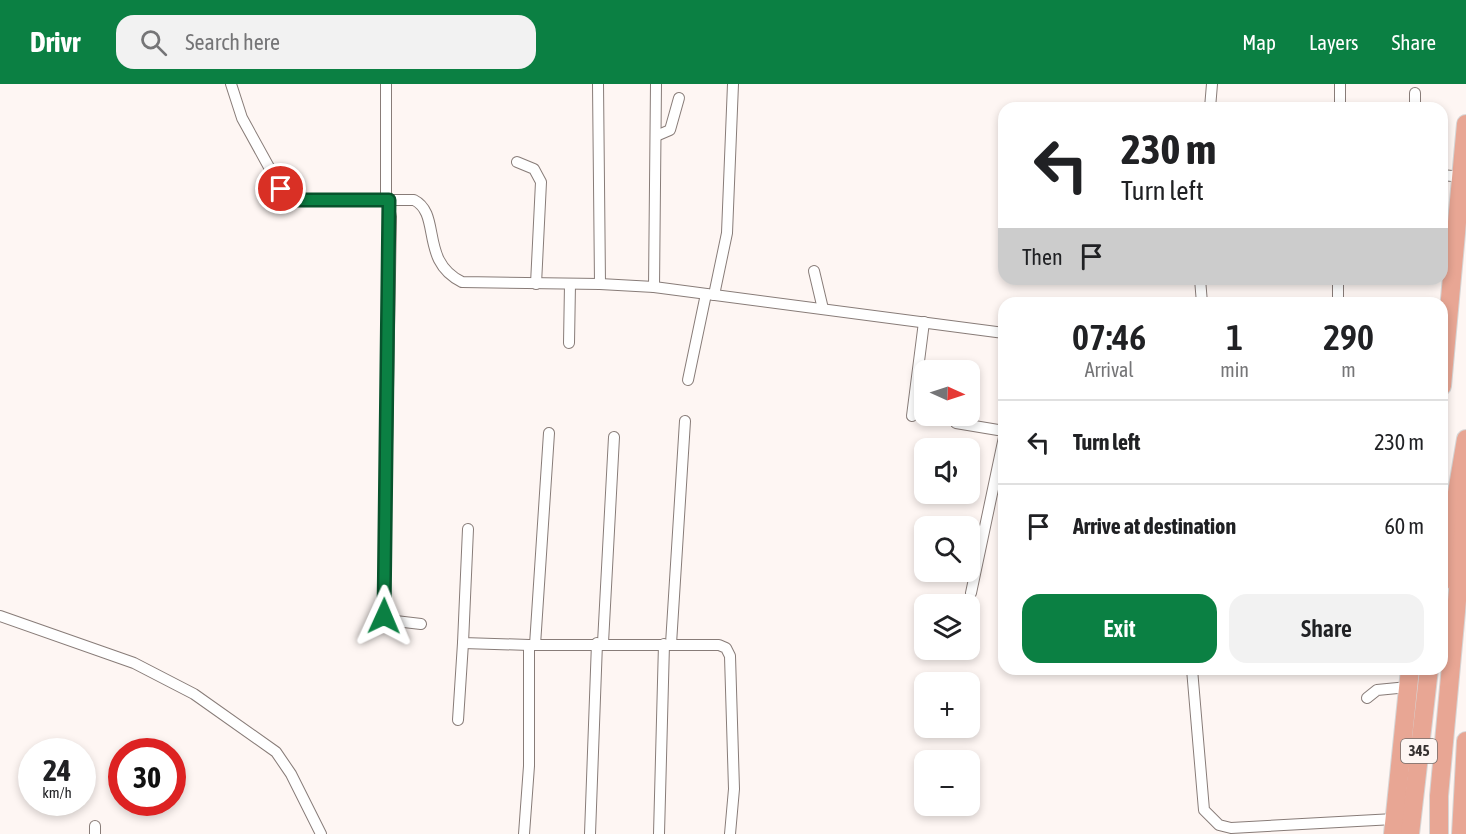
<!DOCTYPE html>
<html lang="en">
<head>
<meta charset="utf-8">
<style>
	:root { --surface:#fff; --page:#f2f2f2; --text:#202124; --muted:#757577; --line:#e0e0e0; --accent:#0b8043 }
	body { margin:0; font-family:"Asap Condensed",sans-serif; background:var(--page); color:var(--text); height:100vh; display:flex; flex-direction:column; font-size:22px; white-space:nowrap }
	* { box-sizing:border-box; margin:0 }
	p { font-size:20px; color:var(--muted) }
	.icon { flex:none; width:33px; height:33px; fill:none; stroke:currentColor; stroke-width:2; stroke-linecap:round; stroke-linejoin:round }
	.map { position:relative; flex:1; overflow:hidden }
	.sheet { position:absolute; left:998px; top:213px; width:450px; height:378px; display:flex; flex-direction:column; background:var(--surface); border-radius:18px; box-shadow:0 3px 9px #0003 }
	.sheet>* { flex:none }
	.hud { position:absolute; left:998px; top:18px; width:450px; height:183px; border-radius:18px; box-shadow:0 3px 9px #0003; background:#fff; color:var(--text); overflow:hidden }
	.needle { width:39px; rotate:93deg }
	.tools { position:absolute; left:914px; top:276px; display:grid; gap:12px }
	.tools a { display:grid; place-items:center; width:66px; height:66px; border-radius:12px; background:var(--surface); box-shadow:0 3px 9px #0003; font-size:30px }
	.speed { position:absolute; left:18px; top:654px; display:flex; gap:12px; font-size:30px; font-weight:700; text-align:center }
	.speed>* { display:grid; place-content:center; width:78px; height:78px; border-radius:50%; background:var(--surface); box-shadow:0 3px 9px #0003; line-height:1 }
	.speed small { font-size:15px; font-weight:400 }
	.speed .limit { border:9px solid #d22; background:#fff; color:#111 }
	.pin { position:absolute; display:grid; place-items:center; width:51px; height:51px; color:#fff; margin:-26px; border:3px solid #fff; border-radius:50%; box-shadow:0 2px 6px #0007 }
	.me { position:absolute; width:66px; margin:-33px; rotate:1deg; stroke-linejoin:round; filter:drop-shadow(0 0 4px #0008) }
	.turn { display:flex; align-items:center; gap:21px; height:126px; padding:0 24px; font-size:27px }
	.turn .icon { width:78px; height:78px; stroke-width:2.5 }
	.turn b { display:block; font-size:42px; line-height:51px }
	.then { display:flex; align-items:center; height:57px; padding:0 24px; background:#0003; gap:12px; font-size:22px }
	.eta { display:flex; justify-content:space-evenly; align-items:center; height:102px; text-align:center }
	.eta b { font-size:36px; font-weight:600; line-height:42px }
	.primary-button { display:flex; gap:12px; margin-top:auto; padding:12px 24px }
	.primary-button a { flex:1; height:69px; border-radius:18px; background:var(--accent); color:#fff; font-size:24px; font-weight:600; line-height:69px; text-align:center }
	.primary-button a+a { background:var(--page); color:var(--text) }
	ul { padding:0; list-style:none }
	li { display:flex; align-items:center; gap:18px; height:84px; padding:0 24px; border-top:2px solid var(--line) }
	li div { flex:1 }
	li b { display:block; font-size:22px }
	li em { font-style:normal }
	header { display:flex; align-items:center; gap:36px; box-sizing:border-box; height:84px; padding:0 30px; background:var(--accent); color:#fff }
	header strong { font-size:28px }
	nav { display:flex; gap:33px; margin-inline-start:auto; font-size:21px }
	.search { width:420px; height:54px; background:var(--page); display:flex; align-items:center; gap:15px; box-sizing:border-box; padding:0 21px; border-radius:18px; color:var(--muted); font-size:22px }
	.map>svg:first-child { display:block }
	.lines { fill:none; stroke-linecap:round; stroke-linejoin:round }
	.minor-casing { stroke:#887c78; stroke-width:12 }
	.primary-casing { stroke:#d7d6d6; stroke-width:20 }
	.minor { stroke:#fff; stroke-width:10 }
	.primary { stroke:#e8a694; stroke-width:18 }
	.route-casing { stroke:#07532c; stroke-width:15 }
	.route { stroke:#0b8043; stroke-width:10 }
	.labels { text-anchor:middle; stroke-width:4.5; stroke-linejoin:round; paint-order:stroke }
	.shield { fill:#fef6f3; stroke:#726c6a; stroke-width:1.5 }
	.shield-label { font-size:15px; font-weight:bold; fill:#363130 }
</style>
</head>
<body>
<header>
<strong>Drivr</strong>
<div class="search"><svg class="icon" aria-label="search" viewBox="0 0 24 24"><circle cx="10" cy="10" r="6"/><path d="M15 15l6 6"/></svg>Search here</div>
<nav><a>Map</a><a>Layers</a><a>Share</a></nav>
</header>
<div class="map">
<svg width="1466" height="750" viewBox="0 0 1466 750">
	<rect width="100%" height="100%" fill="#fef6f3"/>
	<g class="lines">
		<g class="minor-casing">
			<g id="minor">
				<path d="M231,0L242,34L281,105L296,116H414C442,130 419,177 462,198L600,200L654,203L1004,249"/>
				<path d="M386,0V109L391,133L384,532L387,536L421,540"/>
				<path d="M598,0L600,200"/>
				<path d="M1210,24L1212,0"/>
				<path d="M1340,24V0"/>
				<path d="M1415,24V9"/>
				<path d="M656,52L670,46L679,14"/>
				<path d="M517,78L534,85L541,98L536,200"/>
				<path d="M1442,91L1462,93"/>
				<path d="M814,187L823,225"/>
				<path d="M1200,195L1202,219"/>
				<path d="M654,203L656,0"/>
				<path d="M714,211L727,149L733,0"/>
				<path d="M1338,219V195"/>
				<path d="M569,259L570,200"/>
				<path d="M688,296L706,210"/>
				<path d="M912,332L924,238"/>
				<path d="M956,339L1004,347"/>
				<path d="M468,445L463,559L529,561"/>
				<path d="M971,509L1004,353"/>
				<path d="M0,532L134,579L194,610L276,668L291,690L321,750"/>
				<path d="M603,559L614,353"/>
				<path d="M671,560L685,337"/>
				<path d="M535,561L549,349"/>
				<path d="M1192,585L1204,726L1219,741L1231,744L1394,735"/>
				<path d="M1367,614L1377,606L1408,603"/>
				<path d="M458,636L463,559"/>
				<path d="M95,750V742"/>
				<path d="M524,750L529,682V561H719L726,564L730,572L734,705L730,750"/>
				<path d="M590,750L597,559"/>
				<path d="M659,750L664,560"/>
			</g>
		</g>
		<g class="primary-casing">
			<g id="primary">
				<path d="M1442,302L1466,40"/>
				<path d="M1442,498L1466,355"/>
				<path d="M1393,750L1410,585"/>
				<path d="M1410,750L1429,585"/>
				<path d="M1439,750V712L1466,419"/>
				<path d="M1461,750L1466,657"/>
			</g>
		</g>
		<use href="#minor" class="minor"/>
		<use href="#primary" class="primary"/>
	</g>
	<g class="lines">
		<g class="route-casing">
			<path id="route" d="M281,105L296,116H389L384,532"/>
		</g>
		<use href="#route" class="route"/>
	</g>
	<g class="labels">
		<rect class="shield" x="1401" y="655" width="36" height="24" rx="4.5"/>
		<g class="shield-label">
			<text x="1419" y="672">345</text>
		</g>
	</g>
</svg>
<div class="tools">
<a><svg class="needle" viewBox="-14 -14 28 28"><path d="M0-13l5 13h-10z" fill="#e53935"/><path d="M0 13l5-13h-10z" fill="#757577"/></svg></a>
<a><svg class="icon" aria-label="sound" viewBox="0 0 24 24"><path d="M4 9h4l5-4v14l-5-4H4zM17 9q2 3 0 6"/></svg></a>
<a><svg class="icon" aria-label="search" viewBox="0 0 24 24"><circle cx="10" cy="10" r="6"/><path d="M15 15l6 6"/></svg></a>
<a><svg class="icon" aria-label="layers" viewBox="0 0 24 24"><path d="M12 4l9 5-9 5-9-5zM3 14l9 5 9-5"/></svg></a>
<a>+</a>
<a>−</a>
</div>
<div class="speed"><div>24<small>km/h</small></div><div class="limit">30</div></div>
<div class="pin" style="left:281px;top:105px;background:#d93025"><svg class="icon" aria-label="arrive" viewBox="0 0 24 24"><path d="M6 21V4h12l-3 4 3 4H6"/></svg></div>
<svg class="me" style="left:384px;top:532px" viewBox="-20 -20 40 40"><path d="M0-17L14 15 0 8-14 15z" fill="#0b8043" stroke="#fff" stroke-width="4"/></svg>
<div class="hud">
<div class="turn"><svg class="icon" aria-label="left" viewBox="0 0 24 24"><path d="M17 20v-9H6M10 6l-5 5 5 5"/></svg><div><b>230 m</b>Turn left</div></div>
<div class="then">Then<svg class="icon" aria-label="arrive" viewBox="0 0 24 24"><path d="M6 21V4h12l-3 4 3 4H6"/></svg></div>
</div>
<section class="sheet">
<div class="eta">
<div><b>07:46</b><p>Arrival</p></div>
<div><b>1</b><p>min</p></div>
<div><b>290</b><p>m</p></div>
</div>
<ul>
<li><svg class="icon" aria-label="left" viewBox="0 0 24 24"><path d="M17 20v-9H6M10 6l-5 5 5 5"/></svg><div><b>Turn left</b></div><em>230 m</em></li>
<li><svg class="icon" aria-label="arrive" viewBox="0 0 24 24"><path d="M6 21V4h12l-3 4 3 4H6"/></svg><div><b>Arrive at destination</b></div><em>60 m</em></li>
</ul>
<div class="primary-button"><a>Exit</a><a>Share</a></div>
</section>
</div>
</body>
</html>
